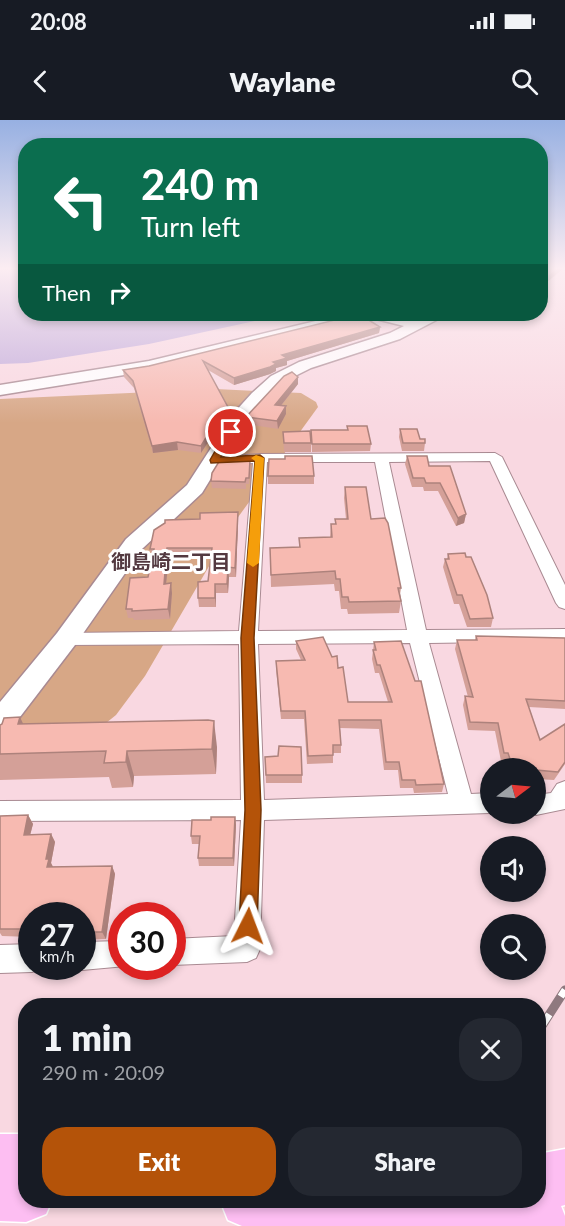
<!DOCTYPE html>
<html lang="en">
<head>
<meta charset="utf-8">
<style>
	:root { --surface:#171b24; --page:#242831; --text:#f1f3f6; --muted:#9ea1a6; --accent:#b45309 }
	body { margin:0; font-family:Lato,"Noto Sans JP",sans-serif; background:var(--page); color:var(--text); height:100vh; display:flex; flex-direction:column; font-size:22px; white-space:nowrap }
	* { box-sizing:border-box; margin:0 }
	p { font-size:20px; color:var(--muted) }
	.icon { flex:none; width:33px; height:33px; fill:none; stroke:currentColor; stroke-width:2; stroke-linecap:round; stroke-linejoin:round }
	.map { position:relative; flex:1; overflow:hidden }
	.side { position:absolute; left:18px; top:878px; width:528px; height:210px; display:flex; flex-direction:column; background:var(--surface); border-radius:24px; box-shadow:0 3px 9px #0003 }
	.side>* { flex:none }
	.guide { position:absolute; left:18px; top:18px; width:530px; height:183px; border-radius:24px; box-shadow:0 3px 9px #0003; background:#0b6e4f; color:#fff; overflow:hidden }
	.needle { width:39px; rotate:74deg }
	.tools { position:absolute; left:480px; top:638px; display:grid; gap:12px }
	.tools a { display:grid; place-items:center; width:66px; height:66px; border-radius:50%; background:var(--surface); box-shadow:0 3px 9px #0003; font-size:30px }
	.speed { position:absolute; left:18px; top:782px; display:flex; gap:12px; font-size:30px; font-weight:700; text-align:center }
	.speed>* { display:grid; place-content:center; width:78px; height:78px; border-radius:50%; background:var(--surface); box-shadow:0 3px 9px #0003; line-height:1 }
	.speed small { font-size:15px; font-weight:400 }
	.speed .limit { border:9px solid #d22; background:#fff; color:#111 }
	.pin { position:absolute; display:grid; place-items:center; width:51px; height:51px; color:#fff; margin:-26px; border:3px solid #fff; border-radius:50%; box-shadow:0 2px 6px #0007 }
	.me { position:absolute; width:66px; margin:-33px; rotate:3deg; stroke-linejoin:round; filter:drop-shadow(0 0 4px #0008) }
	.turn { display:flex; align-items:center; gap:21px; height:126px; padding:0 24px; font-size:27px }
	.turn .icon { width:78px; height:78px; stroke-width:2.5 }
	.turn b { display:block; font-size:42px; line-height:51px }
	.then { display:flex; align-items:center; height:57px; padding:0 24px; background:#0003; gap:12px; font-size:22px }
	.round { display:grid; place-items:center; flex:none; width:63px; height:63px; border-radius:24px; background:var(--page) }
	.headline { display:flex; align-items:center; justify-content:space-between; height:102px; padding:0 24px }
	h1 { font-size:36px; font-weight:800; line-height:45px }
	.primary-button { display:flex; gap:12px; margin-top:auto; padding:12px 24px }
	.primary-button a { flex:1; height:69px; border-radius:24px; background:var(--accent); color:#fff; font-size:24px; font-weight:800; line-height:69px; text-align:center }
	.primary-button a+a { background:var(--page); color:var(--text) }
	.status { display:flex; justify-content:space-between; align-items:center; height:42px; padding:0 30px; background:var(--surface); direction:ltr }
	.status svg { height:16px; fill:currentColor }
	header { display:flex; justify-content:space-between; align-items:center; height:78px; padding:0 24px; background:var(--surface); font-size:27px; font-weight:800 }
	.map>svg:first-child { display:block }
	.forest { fill:#d7a786 }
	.water { fill:#bfa9da }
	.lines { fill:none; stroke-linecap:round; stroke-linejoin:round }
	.street-casing { stroke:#a98a92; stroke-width:2 }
	.secondary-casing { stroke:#a98a92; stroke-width:3 }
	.highway-casing { stroke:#fff; stroke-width:3 }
	.street { fill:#fff; fill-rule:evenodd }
	.secondary { fill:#fff; fill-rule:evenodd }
	.highway { fill:#fdbef2; fill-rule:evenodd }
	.rail-casing { stroke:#8f797f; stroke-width:9 }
	.rail { stroke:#fff; stroke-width:7; stroke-dasharray:21; stroke-linecap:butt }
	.wall { fill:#d4a098 }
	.shaded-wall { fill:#ad827c }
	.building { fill:#f7bab1; stroke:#ad827c; stroke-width:1.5 }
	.route { fill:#b45309; stroke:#753606; stroke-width:1.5 }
	.slow { fill:#f59e0b }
	.labels { text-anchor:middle; stroke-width:6; stroke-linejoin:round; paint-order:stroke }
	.neighbourhood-label { font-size:20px; font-weight:bold; fill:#533940; stroke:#fff }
</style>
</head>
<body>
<div class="status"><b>20:08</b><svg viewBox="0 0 49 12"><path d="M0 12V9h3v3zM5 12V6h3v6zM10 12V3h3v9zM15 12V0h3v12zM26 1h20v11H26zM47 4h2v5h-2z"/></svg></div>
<header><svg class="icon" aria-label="back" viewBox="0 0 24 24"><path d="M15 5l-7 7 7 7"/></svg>Waylane<svg class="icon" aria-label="search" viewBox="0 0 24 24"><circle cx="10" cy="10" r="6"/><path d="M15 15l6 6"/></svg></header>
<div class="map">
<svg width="565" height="1106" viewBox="0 0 565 1106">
	<rect width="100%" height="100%" fill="#f9d8e1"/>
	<path class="forest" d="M216,269L301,273L316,282L318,287L236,400L145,556L116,595L101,607L0,647V279Z"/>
	<path class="water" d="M0,148H25L26,194H287L149,224L28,243L0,244Z"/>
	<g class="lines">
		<g class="street-casing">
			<g id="street">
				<path d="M495,333L502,337L565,465V489L559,487L556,483L490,341L389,342L426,510L565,509V521L429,523L471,674L490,673V693L264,700L260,829L256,838L247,842L172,845V819L234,816L241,700L0,701V681L241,680L239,524L66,525L59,524L57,519L59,514L66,513L239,511L253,343L214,345L207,341L209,338L260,334ZM267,342H375L407,510L258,511ZM410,523L448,674L264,680L258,524Z"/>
				<path d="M565,661V689L536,695L531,693H536V675L551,673L557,664Z"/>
				<path d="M122,821V846H126L82,850L74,846H82V822Z"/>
				<path d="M32,824V846L42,848L32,852L0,853V825Z"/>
			</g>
		</g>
		<g class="secondary-casing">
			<path id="secondary" d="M345,194H387L416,201L431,194H448L400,219L311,248L283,262L246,301L202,373L142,429L75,525L10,610L0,613V582L57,513L126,419L187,365L233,294L252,273L271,256L299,242L390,213L404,206L376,199L360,198L149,251L0,275V265L149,241Z"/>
		</g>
		<g class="highway-casing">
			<g id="highway">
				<path d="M0,1014H26V1080H52L46,1094L26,1102L0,1101Z"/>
				<path d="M565,1029V1085L561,1086L565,1096V1106H242L228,1100L220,1080H538V1034Z"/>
			</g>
		</g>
		<use href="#street" class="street"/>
		<use href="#secondary" class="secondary"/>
		<use href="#highway" class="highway"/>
		<g class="rail-casing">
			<path id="rail" d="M538,912L565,870"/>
		</g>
		<use href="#rail" class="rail"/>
	</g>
	<g class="wall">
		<path d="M458,194H494L479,200Z"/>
		<path d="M380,207L379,213L287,241V245L276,248V251L270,254L234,265L208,250L229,296L224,304H220L201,333L178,330L153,333L134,268L124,257L123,250Z"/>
		<path d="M298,257V264L281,286H286V294L278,309L247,304L246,297Z"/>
		<path d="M347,306L371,324L370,331L312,332L311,310H347Z"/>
		<path d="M400,309L425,323L424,331H402L399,317Z"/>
		<path d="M283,312L311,323V332H284Z"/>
		<path d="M407,336L429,346L466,394L464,403L456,406L438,371H424L423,367H412L405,344Z"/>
		<path d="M250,347L249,364H246V369L212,368L211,361Z"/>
		<rect x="268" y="356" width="46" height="8"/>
		<path d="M345,367L371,399L401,468L400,475L401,481L399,493L348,494L347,489H341L339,471H335L334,464L271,467L270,428L299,427V418L330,417L331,404H335V399H346L344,378Z"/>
		<path d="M238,392V402L236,457H229L228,473H216V487H199L198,478L208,461L211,437L169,438L166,464L172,473L170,499L134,500L133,498H128L126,489L148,457L152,438L150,429L200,399Z"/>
		<path d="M448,434L493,498L491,507H467L459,484H454L443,447L445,439H447Z"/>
		<path d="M476,516L565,518V589L529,587L540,620L565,604V644L554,660L536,659V648H507L505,641H501L495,611L468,610L463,585L465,576L468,577L455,529L457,520H475Z"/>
		<path d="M296,521L338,548L348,582H388L379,553H375L372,539L374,522L444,664L442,672L414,673L413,668H400L398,650H384L379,609L340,608L341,625V633H333V643L307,644L304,599H281L276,549V541L301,540L296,529Z"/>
		<path d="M23,604L217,627L216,654L134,656L133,667L112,668L109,657L0,660V605Z"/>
		<path d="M278,636L302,655V663H266L265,637Z"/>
		<path d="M28,695L33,704L30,715L51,714L55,722L51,743L53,747L112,746L115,754L106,819L82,820V795H32V817L2,816L0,813V696Z"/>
		<path d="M235,697L236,705L234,746H199L198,738L199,724H192L191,716L211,700Z"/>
	</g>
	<g class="shaded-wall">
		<path d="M559,148H564L540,168V163Z"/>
		<path d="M480,194H494L479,200Z"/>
		<path d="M380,207L379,213L287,241V245L276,248V251L270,254L234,265V258L273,242L282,235Z"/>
		<path d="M298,257V264L275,293V285Z"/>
		<path d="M286,286V294L278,309L277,301Z"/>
		<path d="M229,289V296L224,304L223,297Z"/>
		<path d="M219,296L220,304L201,333V326Z"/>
		<path d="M177,322L178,330L153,333L152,326Z"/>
		<path d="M238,392V402L236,457L235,448Z"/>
		<path d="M466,394L464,403L456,406L458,398Z"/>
		<path d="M167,428L169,438L165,473L164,464Z"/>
		<path d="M228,447L229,457L228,473L227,464Z"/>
		<path d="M171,463L172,473L170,499L168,489Z"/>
		<path d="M215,464L216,473V487L215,478Z"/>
		<path d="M20,597L32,623L18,604Z"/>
		<path d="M214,601L217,627L216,654L212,629Z"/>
		<path d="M127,631L134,656L133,667L126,642Z"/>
		<path d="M28,695L33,704L28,723L24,715Z"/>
		<path d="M235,697L236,705L234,746L233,738Z"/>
		<path d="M51,714L55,722L51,743L53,747H47L46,739Z"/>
		<path d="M112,746L115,754L106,819L102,812Z"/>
	</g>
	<g class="building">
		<path d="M540,148H559L540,163Z"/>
		<path d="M359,194L380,207L282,235L287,238L273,242L276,244L270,247L234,258L203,241L229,289L223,297L219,296L201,326L177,322L152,326L133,261L123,250L149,246Z"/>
		<path d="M292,252L298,257L275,285L286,286L277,301L246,297L284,256Z"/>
		<path d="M347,306H367L371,324H312L311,310H348Z"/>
		<path d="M400,309H417L420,319H425V323H403Z"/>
		<path d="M310,311L311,323H284L283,312Z"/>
		<path d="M285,336H312L314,356H268L269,339H285Z"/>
		<path d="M407,336H427L429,346H450L466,394L458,398L440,363H426L424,358H413Z"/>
		<path d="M220,340H250L249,358H246L245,362L211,361L212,353Z"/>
		<path d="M345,367H366L371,399L385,398L388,403L401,468H398L401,481L349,482L348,477H342L340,459H336L335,451L271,455L270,428L300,427L299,418L332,417L331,404H336L335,399H348Z"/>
		<path d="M238,392L235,448L228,447L227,464H215V478H198V462L208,461L212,428H167L164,464L171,463L168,489L132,491V489H126L130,458L148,457L154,429H150L154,410L165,403V400L200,399V393Z"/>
		<path d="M465,433L466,437H471L487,475L493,498L470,499L462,475H457L445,439H449L448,434Z"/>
		<path d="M476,516L565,518V581L526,579L540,620L565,604V642L558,652L536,650V648H526L525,643L511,642L508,633H504L498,603L470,602L465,576L473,577L457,520H477Z"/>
		<path d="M323,517L332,537L337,536L338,548L343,547L348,582H392L380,545H377L373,530H376L374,522L401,521L415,561H421L444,664L416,665L415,660H402L399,642H386L381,600H339L341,625H333V635L308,636L305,591H281L276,541L305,540L296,521Z"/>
		<path d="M20,597L18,604L208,600L214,601L212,629L127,631L126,642L104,643L106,631L0,634V605L2,604L4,598Z"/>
		<path d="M279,626L301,627L302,655H266L265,637L278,636Z"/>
		<path d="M28,695L24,715L51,714L46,739H49L47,747L112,746L102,812H82V795H32V814H30L31,809H0V696Z"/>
		<path d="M211,697H235L233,738H198L200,716H191L192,700H211Z"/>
	</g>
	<linearGradient id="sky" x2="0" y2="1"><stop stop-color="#97b0e2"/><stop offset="0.49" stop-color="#fcedf2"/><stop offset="1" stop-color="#fcedf2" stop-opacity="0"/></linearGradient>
	<rect width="565" height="303" fill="url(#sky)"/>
	<path class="route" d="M231,309L235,312L221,337L260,335L264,338L254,518L261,690L257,806L254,812L248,815L241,812L239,806L245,690L241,518L255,341L211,343L210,340L226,312Z"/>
	<path class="slow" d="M256,335L264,338L259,443L253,447L247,443L255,341L251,338Z"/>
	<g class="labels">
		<g class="neighbourhood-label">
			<text x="171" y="449">御島崎二丁目</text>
		</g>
	</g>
</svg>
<div class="tools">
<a><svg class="needle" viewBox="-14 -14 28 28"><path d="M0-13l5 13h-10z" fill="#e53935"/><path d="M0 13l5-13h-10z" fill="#9ea1a6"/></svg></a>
<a><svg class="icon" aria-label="sound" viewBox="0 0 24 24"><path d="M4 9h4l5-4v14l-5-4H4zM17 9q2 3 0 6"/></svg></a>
<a><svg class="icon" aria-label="search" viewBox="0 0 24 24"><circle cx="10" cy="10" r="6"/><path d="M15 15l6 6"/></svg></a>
</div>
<div class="speed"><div>27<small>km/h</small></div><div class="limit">30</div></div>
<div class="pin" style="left:231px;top:312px;background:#d93025"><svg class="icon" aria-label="arrive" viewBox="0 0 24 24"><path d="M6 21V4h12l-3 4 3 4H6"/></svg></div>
<svg class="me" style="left:248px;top:806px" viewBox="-20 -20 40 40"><path d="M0-17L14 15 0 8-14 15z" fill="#b45309" stroke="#fff" stroke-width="4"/></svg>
<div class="guide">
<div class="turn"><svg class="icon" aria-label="left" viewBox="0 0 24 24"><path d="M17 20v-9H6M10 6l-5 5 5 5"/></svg><div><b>240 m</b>Turn left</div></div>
<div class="then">Then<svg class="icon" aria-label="right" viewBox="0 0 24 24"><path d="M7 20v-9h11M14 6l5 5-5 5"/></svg></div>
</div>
<section class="side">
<div class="headline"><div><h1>1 min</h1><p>290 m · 20:09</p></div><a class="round"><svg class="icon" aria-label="close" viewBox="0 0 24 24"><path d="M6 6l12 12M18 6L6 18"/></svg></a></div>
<div class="primary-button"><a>Exit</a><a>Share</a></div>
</section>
</div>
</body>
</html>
